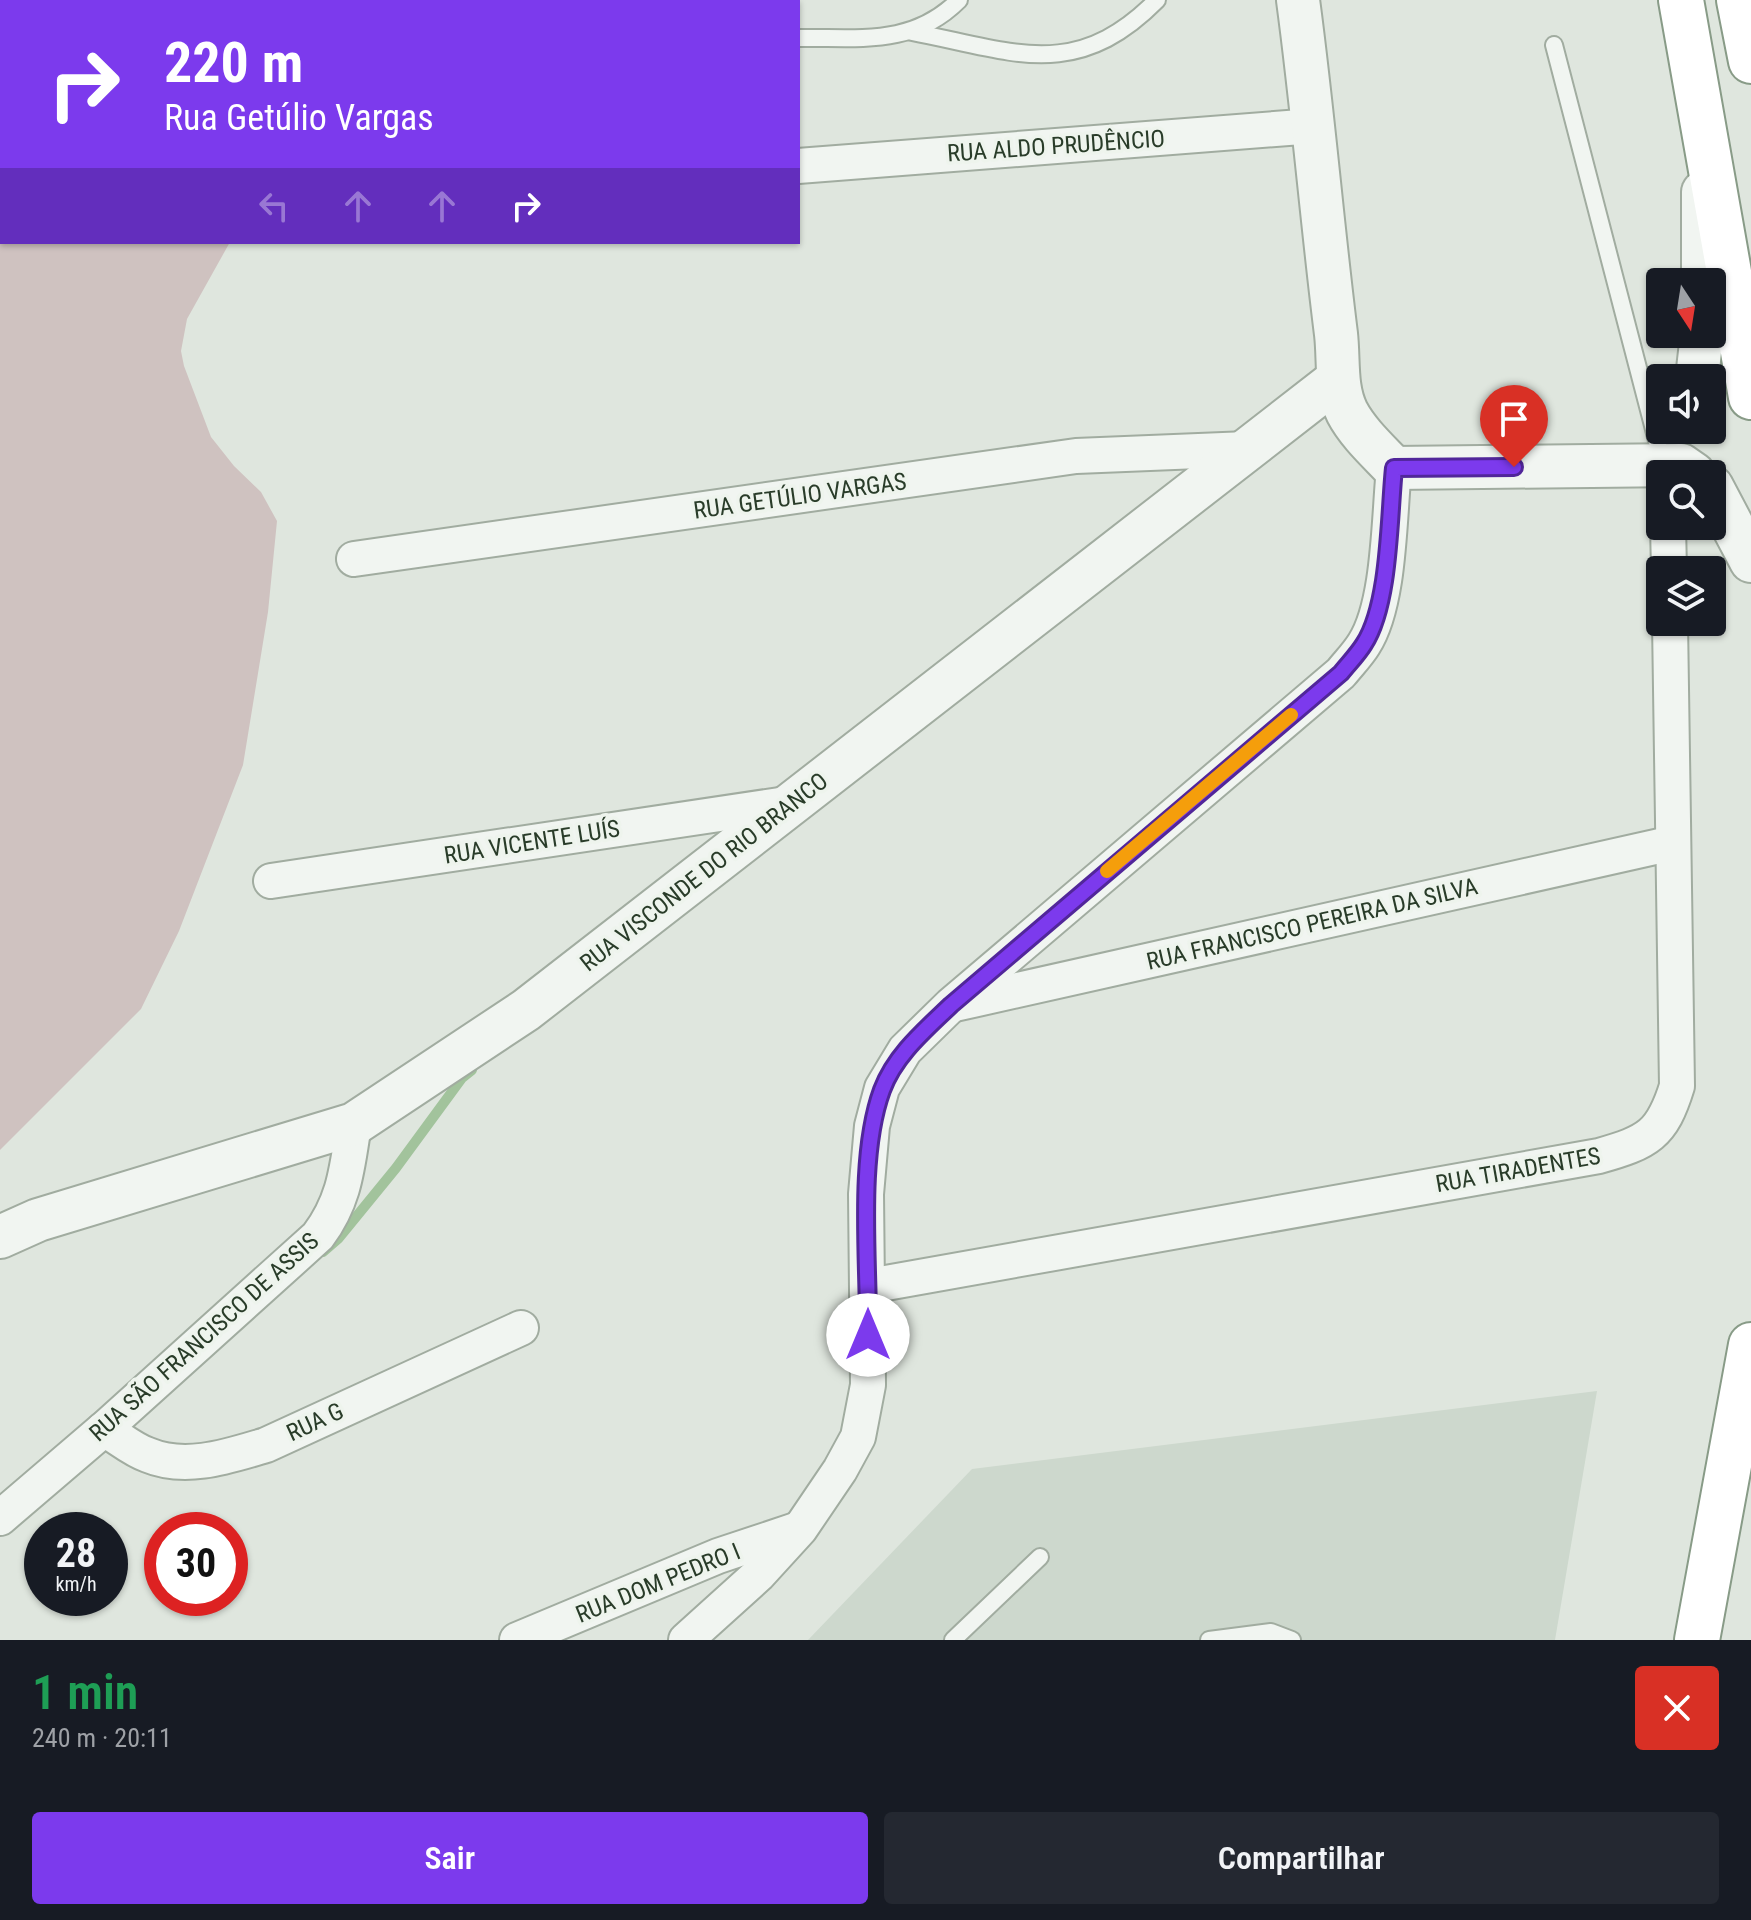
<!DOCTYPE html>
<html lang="pt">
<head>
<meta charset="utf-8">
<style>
	:root { --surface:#171b24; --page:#242831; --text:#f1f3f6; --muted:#9ea1a6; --accent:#7c3aed }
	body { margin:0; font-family:"Roboto Condensed",sans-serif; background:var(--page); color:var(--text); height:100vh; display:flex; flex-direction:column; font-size:30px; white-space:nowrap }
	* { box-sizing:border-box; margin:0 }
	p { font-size:26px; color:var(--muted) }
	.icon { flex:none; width:44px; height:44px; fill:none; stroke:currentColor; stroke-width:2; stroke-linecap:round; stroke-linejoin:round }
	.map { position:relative; height:1640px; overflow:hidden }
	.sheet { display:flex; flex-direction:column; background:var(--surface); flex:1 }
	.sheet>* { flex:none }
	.guide { position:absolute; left:0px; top:0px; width:800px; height:244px; box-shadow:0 2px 6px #0004; background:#7c3aed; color:#fff; overflow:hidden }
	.needle { width:52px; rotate:168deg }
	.fabs { position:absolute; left:1646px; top:268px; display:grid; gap:16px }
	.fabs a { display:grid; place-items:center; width:80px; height:80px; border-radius:8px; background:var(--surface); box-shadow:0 2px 6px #0004; font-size:40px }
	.speed { position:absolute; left:24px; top:1512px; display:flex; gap:16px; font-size:40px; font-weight:700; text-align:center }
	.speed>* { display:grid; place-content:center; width:104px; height:104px; border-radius:50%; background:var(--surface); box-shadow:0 2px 6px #0004; line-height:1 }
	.speed small { font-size:20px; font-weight:400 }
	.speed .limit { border:12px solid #d22; background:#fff; color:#111 }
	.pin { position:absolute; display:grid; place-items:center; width:68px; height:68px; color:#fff; margin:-82px -34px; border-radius:50% 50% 50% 0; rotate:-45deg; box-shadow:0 0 8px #0007 }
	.pin .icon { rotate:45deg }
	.me { position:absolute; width:88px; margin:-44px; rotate:0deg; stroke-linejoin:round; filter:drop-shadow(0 0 6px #0008) }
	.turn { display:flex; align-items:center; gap:28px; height:168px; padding:0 32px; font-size:36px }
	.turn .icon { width:104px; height:104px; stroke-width:2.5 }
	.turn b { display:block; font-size:56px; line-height:68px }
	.lanes { display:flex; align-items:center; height:76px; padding:0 32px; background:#0003; justify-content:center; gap:40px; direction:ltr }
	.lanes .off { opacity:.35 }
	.round { display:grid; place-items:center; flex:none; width:84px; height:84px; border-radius:8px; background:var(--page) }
	.summary { display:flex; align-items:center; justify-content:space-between; height:136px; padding:0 32px }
	h1 { font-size:48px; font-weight:600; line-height:60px; color:#1e9e55 }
	.action { display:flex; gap:16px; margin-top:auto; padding:16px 32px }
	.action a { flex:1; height:92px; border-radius:8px; background:var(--accent); color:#fff; font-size:32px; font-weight:600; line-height:92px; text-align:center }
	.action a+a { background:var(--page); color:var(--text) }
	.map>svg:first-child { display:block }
	.built { fill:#cdd8cd }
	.green { fill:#cfc2c0 }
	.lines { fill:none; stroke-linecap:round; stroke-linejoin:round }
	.stream { stroke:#a2c39c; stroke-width:10 }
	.service-casing { stroke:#a1aca0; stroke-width:20 }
	.minor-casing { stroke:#a1aca0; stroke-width:38 }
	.tertiary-casing { stroke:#a1aca0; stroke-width:46 }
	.motorway-casing { stroke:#889b87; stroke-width:48 }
	.service { stroke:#f1f5f1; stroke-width:16 }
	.minor { stroke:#f1f5f1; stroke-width:34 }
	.tertiary { stroke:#f1f5f1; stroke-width:42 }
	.motorway { stroke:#fff; stroke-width:44 }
	.route-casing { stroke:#51269a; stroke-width:20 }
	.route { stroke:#7c3aed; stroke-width:14 }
	.slow { stroke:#f59e0b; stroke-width:14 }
	.labels { text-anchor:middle; stroke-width:7; stroke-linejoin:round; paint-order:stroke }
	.street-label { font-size:24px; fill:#293c29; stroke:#eef4ed }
</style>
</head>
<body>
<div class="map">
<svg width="1751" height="1640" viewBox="0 0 1751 1640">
	<rect width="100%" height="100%" fill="#dfe6de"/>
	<path class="built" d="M1597,1391L1555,1640H808L972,1469Z"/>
	<path class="green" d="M0,0H264V2H2V242H230L187,319L181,351L184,366L211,437L234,466L261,492L277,521L268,612L243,765L179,931L141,1009L0,1150Z"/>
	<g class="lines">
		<path class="stream" d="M323,1252L338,1239L396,1168L462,1078L472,1070"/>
		<g class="service-casing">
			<g id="service">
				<path d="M706,0L708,2"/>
				<path d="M912,32C1012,51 1075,83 1157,0"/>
				<path d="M798,38C859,37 912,47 959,0"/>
				<path d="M1554,45L1663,464"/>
				<path d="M953,1640L1040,1557"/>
				<path d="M1209,1640L1271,1632L1292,1640"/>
			</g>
		</g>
		<g class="minor-casing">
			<g id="minor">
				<path d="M798,166L1314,126"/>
				<path d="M1668,526L1669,570"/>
				<path d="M354,559L1076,456L1248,449"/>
				<path d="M271,881L793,803"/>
				<path d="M955,1004L1673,843"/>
				<path d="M869,1286L1599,1156C1648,1142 1662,1135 1677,1086L1670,622"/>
				<path d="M104,1429C118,1437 133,1450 148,1455C186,1471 229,1456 266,1445L521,1328"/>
				<path d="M0,1518L104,1429L318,1236C345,1200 347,1168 354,1124"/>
				<path d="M517,1640L718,1556L796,1530"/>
				<path d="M686,1640L758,1575L800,1529L840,1470L858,1437L868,1385L866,1194L872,1126L882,1088L905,1050L951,1005L1341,673C1349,663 1358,654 1364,644C1390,604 1389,516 1394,468"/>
			</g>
		</g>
		<g class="tertiary-casing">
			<g id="tertiary">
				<path d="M1298,0C1313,111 1322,223 1336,334C1339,360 1335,387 1347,412C1358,433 1378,451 1394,468L1681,465L1694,474"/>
				<path d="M1703,282V192"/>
				<path d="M1697,378L1702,334"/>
				<path d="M1712,487L1751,561"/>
				<path d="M0,1237L38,1220L354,1124L526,1010L1338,379"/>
			</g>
		</g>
		<g class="motorway-casing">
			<g id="motorway">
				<path d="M1681,0L1751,397"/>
				<path d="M1739,0L1751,61"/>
				<path d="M1697,1640L1751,1345"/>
			</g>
		</g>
		<use href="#service" class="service"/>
		<use href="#minor" class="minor"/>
		<use href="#tertiary" class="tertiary"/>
		<use href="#motorway" class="motorway"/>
	</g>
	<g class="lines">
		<g class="route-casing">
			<path id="route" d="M868,1335C869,1263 857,1158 882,1090C895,1055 925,1030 951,1005L1341,673C1349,663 1358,654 1364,644C1390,604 1389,516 1394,468L1514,467"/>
		</g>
		<use href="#route" class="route"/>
		<path class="slow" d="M1107,871L1291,715"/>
	</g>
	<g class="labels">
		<g class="street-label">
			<text transform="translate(1056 146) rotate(-4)" y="8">RUA ALDO PRUDÊNCIO</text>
			<text transform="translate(800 496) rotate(-8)" y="8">RUA GETÚLIO VARGAS</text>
			<text transform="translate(532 842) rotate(-9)" y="8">RUA VICENTE LUÍS</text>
			<text transform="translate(704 872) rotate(-38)" y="8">RUA VISCONDE DO RIO BRANCO</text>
			<text transform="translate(1312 924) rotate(-13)" y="8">RUA FRANCISCO PEREIRA DA SILVA</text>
			<text transform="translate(1518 1170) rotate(-10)" y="8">RUA TIRADENTES</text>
			<text transform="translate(204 1337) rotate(-42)" y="8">RUA SÃO FRANCISCO DE ASSIS</text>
			<text transform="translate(315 1422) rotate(-25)" y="8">RUA G</text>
			<text transform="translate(658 1583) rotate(-22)" y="8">RUA DOM PEDRO I</text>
		</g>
	</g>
</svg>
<div class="fabs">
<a><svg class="needle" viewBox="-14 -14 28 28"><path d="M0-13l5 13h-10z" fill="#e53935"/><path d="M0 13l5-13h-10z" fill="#9ea1a6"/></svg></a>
<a><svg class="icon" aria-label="sound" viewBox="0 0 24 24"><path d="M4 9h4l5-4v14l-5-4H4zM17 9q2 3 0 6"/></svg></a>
<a><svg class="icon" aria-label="search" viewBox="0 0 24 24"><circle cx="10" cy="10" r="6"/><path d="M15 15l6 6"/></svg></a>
<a><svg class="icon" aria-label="layers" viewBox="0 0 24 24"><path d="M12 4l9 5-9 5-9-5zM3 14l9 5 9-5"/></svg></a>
</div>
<div class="speed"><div>28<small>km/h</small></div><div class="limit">30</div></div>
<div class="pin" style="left:1514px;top:467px;background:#d93025"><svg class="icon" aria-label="arrive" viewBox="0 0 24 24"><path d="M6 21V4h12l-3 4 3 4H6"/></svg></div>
<svg class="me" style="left:868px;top:1335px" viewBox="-20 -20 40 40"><circle r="19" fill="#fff"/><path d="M0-13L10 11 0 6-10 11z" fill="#7c3aed"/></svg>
<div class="guide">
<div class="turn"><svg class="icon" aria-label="right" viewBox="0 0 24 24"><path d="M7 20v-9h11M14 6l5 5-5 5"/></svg><div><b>220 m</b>Rua Getúlio Vargas</div></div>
<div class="lanes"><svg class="icon off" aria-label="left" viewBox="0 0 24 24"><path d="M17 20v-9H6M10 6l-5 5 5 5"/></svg><svg class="icon off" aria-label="ahead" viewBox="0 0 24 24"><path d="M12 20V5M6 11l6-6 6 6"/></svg><svg class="icon off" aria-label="ahead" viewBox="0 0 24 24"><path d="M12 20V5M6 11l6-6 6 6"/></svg><svg class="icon" aria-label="right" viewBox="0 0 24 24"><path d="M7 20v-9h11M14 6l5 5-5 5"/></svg></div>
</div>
</div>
<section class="sheet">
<div class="summary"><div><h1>1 min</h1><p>240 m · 20:11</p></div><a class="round" style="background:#d93025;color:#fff"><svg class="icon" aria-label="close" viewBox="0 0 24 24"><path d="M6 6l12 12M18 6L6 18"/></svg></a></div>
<div class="action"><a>Sair</a><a>Compartilhar</a></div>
</section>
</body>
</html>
